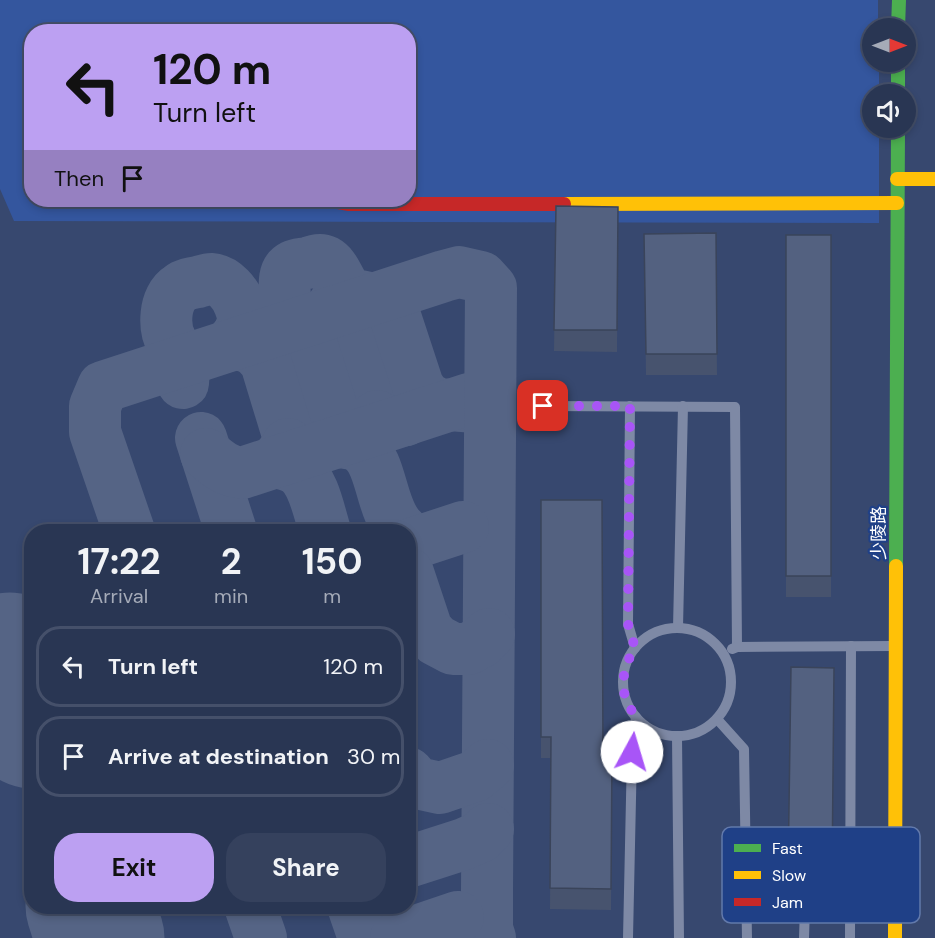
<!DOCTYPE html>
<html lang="en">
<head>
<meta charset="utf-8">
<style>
	:root { --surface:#293653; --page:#35415d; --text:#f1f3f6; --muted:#a5abb8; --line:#45506a; --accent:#bca0f2 }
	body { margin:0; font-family:"DM Sans","Noto Sans SC",sans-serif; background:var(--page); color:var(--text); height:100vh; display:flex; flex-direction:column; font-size:22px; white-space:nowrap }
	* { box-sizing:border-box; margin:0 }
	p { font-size:20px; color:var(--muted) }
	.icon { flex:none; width:33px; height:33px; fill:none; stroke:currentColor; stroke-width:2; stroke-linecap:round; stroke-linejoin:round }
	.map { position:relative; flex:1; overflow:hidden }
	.panel { position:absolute; left:24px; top:524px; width:392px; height:390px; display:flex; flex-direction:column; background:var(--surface); border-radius:24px; box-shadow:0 3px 9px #0003,0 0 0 2px var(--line) }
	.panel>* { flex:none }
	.banner { position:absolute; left:24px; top:24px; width:392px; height:183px; border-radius:24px; box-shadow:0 3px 9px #0003,0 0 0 2px var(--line); background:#bca0f2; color:#111; overflow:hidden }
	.needle { width:39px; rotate:90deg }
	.buttons { position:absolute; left:862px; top:18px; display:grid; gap:12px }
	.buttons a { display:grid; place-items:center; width:54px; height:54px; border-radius:50%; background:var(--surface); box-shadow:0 3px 9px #0003,0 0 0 2px var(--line); font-size:30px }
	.pin { position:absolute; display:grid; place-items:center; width:51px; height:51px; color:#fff; margin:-26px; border-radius:12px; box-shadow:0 3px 9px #0006 }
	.me { position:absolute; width:66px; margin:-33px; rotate:6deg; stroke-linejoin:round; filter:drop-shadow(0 0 4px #0008) }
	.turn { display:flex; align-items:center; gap:21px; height:126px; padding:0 30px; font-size:27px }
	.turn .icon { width:78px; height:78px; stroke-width:2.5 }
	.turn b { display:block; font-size:42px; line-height:51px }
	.then { display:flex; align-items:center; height:57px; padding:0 30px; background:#0003; gap:12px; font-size:22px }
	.eta { display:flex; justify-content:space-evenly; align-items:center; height:102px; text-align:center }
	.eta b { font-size:36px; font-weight:700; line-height:42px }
	.cta { display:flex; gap:12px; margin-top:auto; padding:12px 30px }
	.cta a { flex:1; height:69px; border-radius:24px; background:var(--accent); color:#111; font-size:24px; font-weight:700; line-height:69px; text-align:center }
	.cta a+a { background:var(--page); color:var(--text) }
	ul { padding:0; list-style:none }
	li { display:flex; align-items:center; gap:18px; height:81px; margin:0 12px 9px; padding:0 18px; border:3px solid var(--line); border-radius:24px }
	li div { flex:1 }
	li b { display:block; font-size:22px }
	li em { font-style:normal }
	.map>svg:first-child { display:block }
	.green { fill:#34569e; fill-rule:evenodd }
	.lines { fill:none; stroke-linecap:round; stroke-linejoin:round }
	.taxiway { stroke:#556485; stroke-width:52 }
	.runway { stroke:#556485; stroke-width:129 }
	.lane { stroke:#7e89a5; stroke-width:10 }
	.fast { stroke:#4caf50; stroke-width:14 }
	.slow { stroke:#ffc107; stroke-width:14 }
	.jam { stroke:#c62828; stroke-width:14 }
	.wall { fill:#47536e }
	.building { fill:#536180; stroke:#3a445a; stroke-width:1.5 }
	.route { stroke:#a855f7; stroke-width:10; stroke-dasharray:0 18 }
	.labels { text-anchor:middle; stroke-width:4.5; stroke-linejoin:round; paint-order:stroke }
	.street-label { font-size:18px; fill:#fff; stroke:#1f4087 }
	.key { fill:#1f4087; stroke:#6279ab; stroke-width:1.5 }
	.key-label { font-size:16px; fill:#fff }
</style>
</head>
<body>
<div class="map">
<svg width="935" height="938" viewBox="0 0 935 938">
	<rect width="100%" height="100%" fill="#37486f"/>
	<path class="green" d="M0,0H878V28H873V62H879V94H873V128H879V223L14,221L0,189ZM32,32H408V200H32Z"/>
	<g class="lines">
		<g class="taxiway">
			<path d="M339,293L335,303L326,314L346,318L352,325L377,402C386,415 391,416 406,420C414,413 417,407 418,397"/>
			<path d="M285,327L303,332L310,339L334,415C344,433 350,434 370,432L377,419V416"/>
			<path d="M241,328L239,333L230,345C248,344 256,349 266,363L287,432L295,444L315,449"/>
			<path d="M180,378L183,383L184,370L190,358C184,354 176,350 172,343C163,328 164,298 180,288C185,284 192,283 198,282C202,281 207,279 211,279C225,280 236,294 240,306C242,311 243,315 246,319C253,327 261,329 270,332C274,328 280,323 283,318C290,304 277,274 293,266C297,264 303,264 307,263C312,262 319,258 325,261C338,268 338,285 351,293C358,297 365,296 373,299C381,301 387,305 393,310L418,386L425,397L438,404L475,407L490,420"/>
			<path d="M201,438L231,531"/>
			<path d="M338,442C345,443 355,444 361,448C384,463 379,511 403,531"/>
			<path d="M288,444V446L275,462C283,464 291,465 298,470C314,482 319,512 325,531"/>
			<path d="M206,454C218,464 226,471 242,473L469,399"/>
			<path d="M129,531L95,432V406L103,387L444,276L459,272L481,277L491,288L487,891V929L490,938"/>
			<path d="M408,545L463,527"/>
			<path d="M408,573L427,630L436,640L453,649H468L481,642L489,634"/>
			<path d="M29,717L32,698"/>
			<path d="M408,773L417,783L440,788L475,776L488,765"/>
			<path d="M408,862L464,844L480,837L488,829"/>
			<path d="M250,906L261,938"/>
			<path d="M353,906L364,938"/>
			<path d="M396,938L458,917"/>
		</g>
		<g class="runway">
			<path d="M10,657L32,724"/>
			<path d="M90,906L100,938"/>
		</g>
		<g class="lane">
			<path d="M543,406L735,407L737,647"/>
			<path d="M630,406L628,624L635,648"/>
			<circle cx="677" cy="682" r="54"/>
			<path d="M678,628L683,406"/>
			<path d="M732,649L737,647L893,646"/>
			<path d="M717,719L744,749L747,938"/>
			<path d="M677,736L679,938"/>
			<path d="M628,938L632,752L636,717"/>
			<path d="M804,938L805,907"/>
			<path d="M850,938L851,646"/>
		</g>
		<g class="fast">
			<path d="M898,28L899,0"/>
			<path d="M898,62V94"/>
			<path d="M896,566L898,128"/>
		</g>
		<g class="slow">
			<path d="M897,179H935"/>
			<path d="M564,204L897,203"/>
			<path d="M895,938L896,566"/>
		</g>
		<path class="jam" d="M327,200L349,204H564"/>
	</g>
	<g class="wall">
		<path d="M556,206L618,207L617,352L554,351Z"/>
		<path d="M716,233L717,375H646L644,234Z"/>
		<rect x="786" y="235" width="45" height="362"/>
		<path d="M541,500L603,757H612L611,910L550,909L551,758H541Z"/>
		<path d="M791,667L834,668L832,900L788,899Z"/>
	</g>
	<g class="building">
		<path d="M556,206L618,207L617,330H554Z"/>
		<path d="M716,233L717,354H646L644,234Z"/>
		<rect x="786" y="235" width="45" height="341"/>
		<path d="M541,500H602L603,757H612L611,889L550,888L551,737H541Z"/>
		<path d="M791,667L834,668L832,879L788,878Z"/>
	</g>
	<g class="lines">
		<path class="route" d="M543,406H630L628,624L635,648C625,664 619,683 627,702C629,708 635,714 636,719C637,726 633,744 632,752"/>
	</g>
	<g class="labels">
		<g class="street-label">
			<text transform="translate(879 533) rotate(-90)" y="6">少陵路</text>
		</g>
	</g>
	<rect x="722" y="827" width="198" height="96" rx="9" class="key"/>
	<rect x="734" y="844" width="27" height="8" fill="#4caf50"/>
	<rect x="734" y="871" width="27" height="8" fill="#ffc107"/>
	<rect x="734" y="898" width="27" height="8" fill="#c62828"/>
	<g class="key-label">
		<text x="772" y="854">Fast</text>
		<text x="772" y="881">Slow</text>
		<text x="772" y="908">Jam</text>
	</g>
</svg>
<div class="buttons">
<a><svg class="needle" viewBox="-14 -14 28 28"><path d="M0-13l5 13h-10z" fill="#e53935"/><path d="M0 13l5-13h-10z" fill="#a5abb8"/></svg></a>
<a><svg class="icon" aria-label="sound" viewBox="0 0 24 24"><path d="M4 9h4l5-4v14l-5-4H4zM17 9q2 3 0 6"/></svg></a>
</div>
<div class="pin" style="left:543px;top:406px;background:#d93025"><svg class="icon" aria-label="arrive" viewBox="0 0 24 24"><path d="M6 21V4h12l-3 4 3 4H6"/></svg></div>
<svg class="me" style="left:632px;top:752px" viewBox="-20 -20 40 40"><circle r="19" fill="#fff"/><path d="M0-13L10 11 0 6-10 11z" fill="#a855f7"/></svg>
<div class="banner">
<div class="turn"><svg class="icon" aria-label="left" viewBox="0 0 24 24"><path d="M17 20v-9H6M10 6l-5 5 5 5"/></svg><div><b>120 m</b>Turn left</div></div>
<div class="then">Then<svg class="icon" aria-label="arrive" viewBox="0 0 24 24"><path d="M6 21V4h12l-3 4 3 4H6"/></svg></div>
</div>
<section class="panel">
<div class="eta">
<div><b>17:22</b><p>Arrival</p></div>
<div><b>2</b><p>min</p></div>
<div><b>150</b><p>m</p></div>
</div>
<ul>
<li><svg class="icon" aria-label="left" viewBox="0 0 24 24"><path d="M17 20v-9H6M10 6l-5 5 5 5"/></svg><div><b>Turn left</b></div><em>120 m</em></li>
<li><svg class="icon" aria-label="arrive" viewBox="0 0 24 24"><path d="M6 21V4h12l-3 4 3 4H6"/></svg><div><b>Arrive at destination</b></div><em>30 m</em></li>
</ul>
<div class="cta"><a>Exit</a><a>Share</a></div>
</section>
</div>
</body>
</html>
